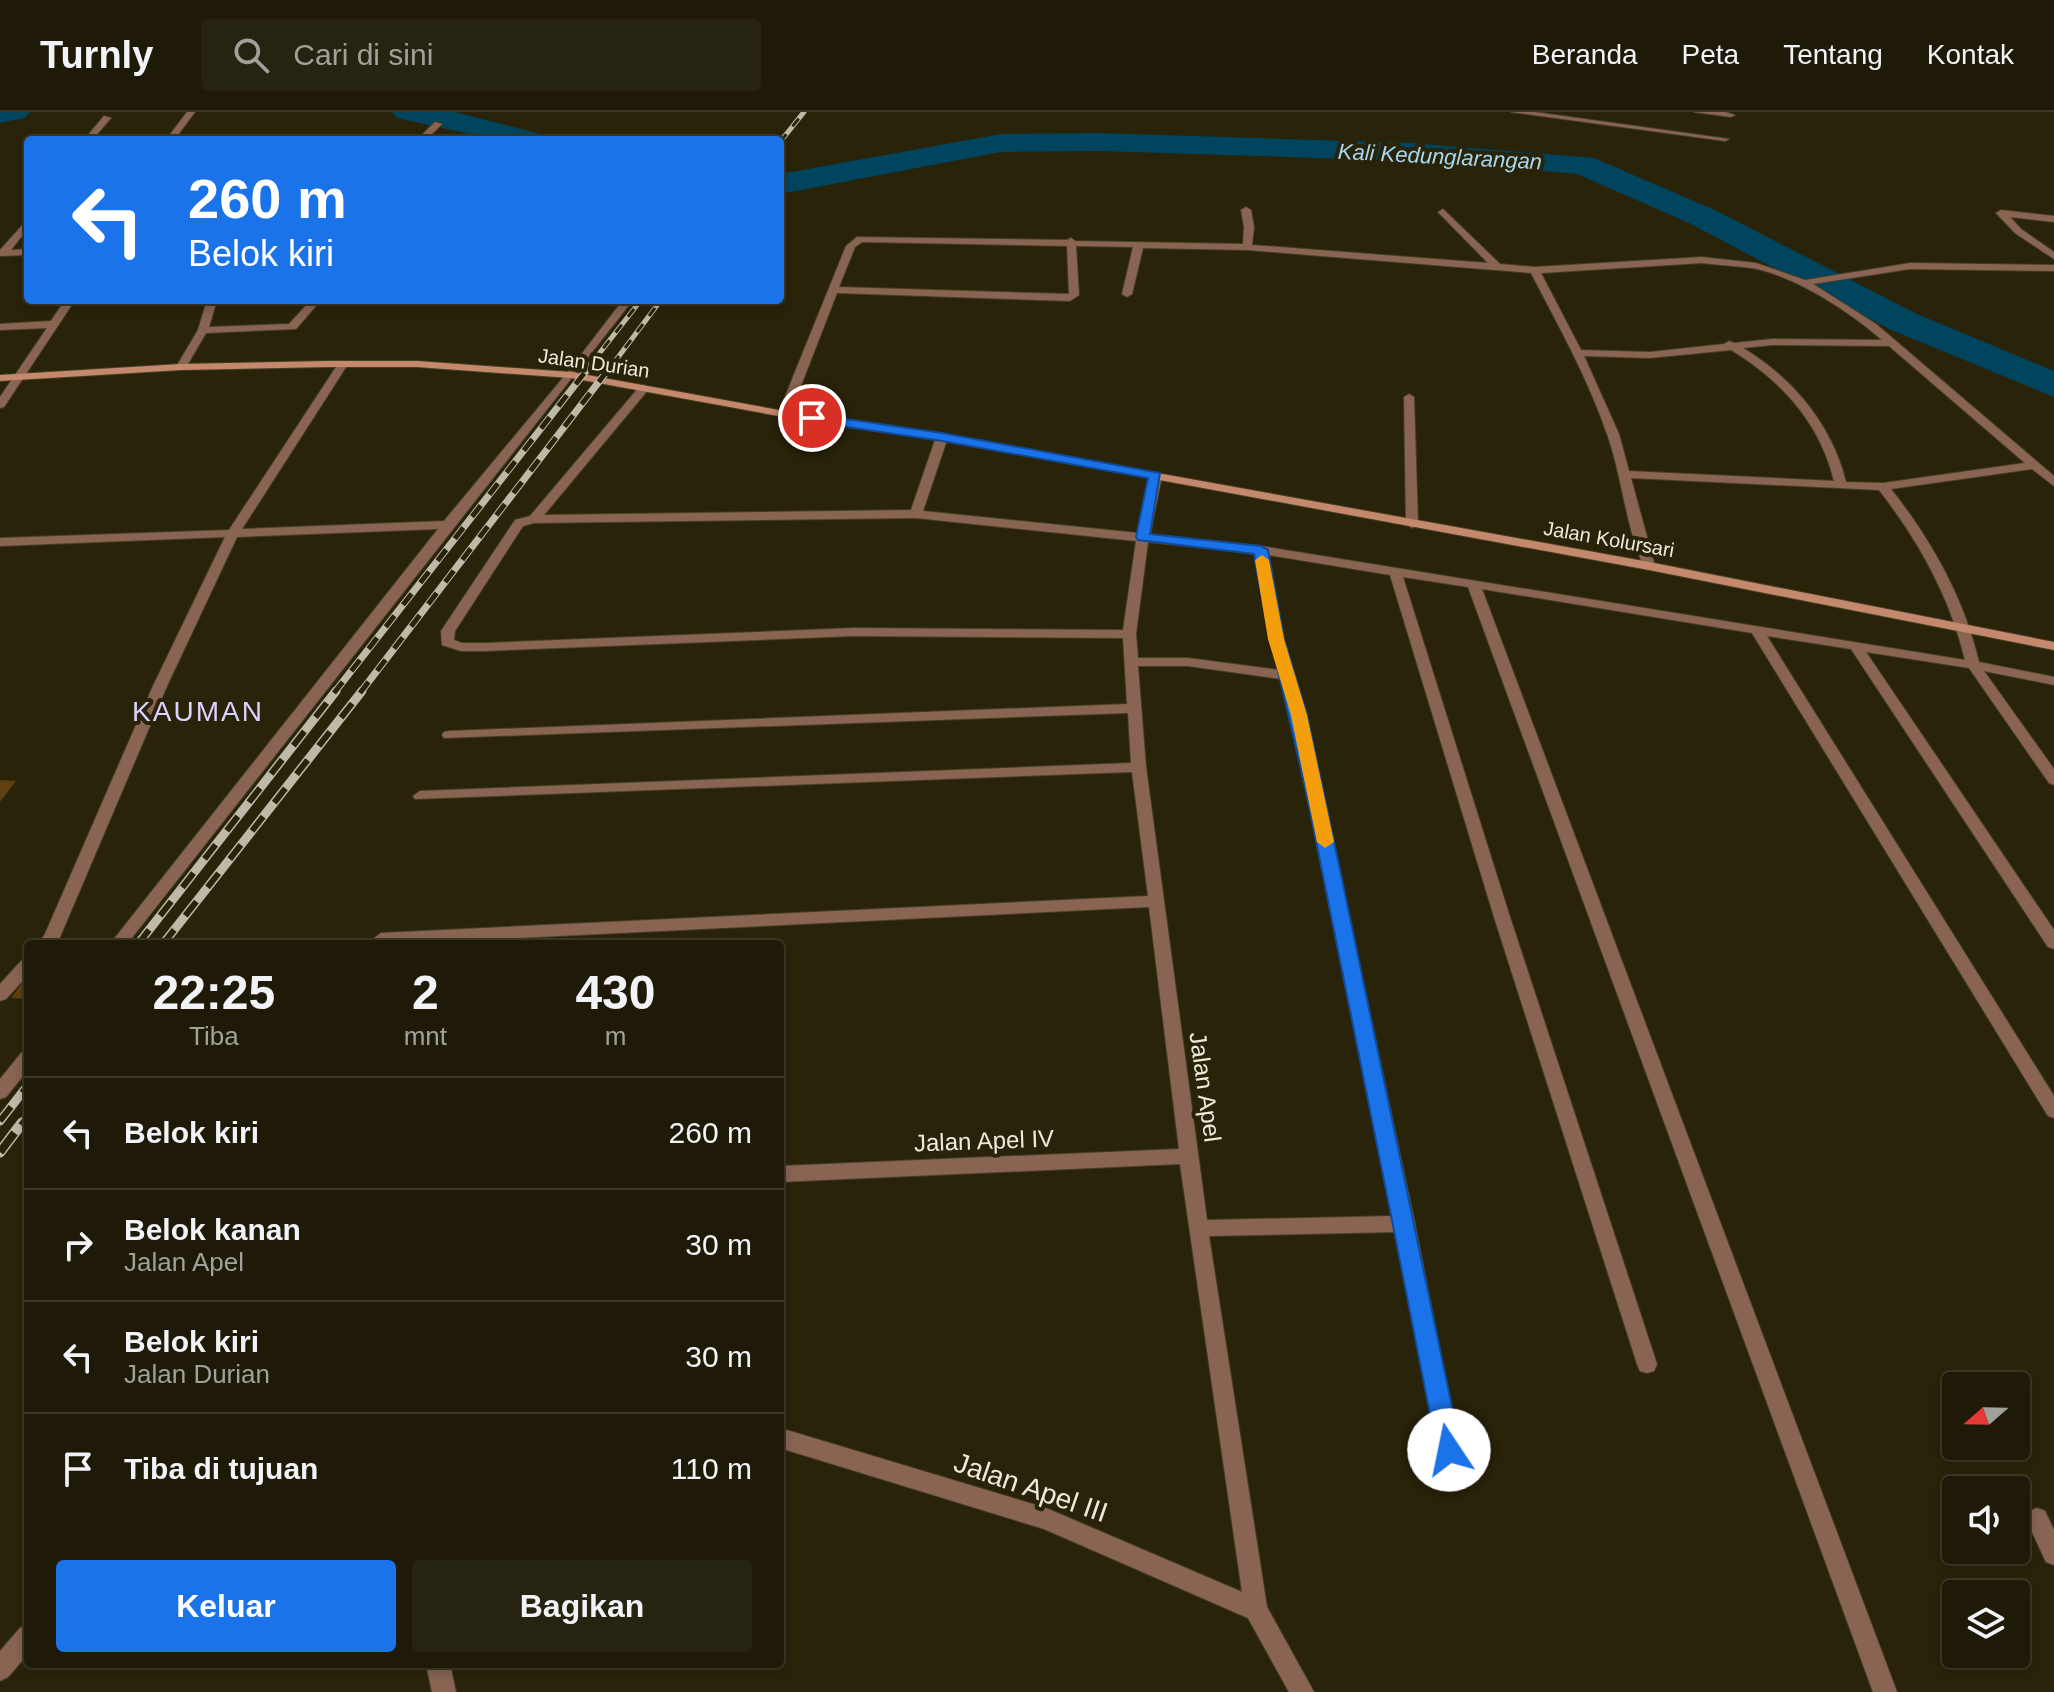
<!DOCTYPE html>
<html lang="id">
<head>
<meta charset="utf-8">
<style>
	:root { --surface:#1f1a07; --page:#272311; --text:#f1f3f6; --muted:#a1a19b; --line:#3c3828; --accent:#1a73e8 }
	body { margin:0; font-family:Helvetica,sans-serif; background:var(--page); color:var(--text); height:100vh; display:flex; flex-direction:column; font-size:30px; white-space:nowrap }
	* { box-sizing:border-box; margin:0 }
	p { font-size:26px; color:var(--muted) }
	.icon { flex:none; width:44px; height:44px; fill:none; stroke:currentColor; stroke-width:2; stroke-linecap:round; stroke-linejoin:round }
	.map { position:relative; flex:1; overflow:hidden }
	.side { position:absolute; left:24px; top:828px; width:760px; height:728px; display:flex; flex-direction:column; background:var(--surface); border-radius:8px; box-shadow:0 4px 12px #0003,0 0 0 2px var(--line) }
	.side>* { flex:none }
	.banner { position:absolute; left:24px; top:24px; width:760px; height:168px; border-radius:8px; box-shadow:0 4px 12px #0003,0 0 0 2px var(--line); background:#1a73e8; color:#fff; overflow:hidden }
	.needle { width:52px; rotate:250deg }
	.buttons { position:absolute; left:1942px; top:1260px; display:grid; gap:16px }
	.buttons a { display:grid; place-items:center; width:88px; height:88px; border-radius:8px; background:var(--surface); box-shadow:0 4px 12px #0003,0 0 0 2px var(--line); font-size:40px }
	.pin { position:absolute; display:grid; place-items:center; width:68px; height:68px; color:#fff; margin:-34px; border:4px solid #fff; border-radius:50%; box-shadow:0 2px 8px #0007 }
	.me { position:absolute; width:88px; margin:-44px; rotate:349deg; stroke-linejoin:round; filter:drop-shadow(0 0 6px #0008) }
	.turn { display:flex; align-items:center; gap:28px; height:168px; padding:0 32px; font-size:36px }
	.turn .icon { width:104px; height:104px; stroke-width:2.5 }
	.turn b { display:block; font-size:56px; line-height:68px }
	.eta { display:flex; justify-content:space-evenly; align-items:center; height:136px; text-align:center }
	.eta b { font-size:48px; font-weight:800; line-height:56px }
	.action { display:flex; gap:16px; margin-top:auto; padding:16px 32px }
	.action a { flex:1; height:92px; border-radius:8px; background:var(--accent); color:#fff; font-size:32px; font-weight:800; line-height:92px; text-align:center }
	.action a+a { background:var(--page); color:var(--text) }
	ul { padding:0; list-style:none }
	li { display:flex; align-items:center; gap:24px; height:112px; padding:0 32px; border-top:2px solid var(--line) }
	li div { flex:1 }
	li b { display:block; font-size:30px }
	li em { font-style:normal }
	header { display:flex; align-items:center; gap:48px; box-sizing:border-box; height:112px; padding:0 40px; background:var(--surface); border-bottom:2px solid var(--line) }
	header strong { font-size:38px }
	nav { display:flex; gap:44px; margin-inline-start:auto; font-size:28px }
	.search { width:560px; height:72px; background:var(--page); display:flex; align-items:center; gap:20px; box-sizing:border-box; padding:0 28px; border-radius:8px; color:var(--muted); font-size:30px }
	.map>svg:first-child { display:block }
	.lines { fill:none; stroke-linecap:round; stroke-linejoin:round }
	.river { fill:#01445d; fill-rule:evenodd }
	.building { fill:#5f4013 }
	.street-casing { stroke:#453f26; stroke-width:2 }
	.secondary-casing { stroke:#453f26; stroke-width:2 }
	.street { fill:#896453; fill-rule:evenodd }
	.secondary { fill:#c4896c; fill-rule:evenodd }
	.rail-far3-casing { stroke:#bebaa8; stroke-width:5 }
	.rail-far2-casing { stroke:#bebaa8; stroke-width:7 }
	.rail-far1-casing { stroke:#bebaa8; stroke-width:9 }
	.rail-casing { stroke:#bebaa8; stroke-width:11 }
	.rail-far3 { stroke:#292309; stroke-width:3; stroke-dasharray:10; stroke-linecap:butt }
	.rail-far2 { stroke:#292309; stroke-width:5; stroke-dasharray:14; stroke-linecap:butt }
	.rail-far1 { stroke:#292309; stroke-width:6; stroke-dasharray:18; stroke-linecap:butt }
	.rail { stroke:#292309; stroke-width:8; stroke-dasharray:24; stroke-linecap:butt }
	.route { fill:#1a73e8; stroke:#114b97; stroke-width:2 }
	.slow { fill:#f59e0b }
	.labels { text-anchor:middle; stroke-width:8; stroke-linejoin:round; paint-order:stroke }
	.far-street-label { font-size:20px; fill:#eeeadb; stroke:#292309 }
	.far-water-label { font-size:22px; font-style:italic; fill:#a8d7f1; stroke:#292309 }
	.street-label { font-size:24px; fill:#eeeadb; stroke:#292309 }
	.quarter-label { font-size:28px; letter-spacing:2px; fill:#dbd3ff; stroke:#292309 }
	.near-street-label { font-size:28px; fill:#eeeadb; stroke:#292309 }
</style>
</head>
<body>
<header>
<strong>Turnly</strong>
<div class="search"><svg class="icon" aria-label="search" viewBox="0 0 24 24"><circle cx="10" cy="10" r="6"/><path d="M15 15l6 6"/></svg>Cari di sini</div>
<nav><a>Beranda</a><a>Peta</a><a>Tentang</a><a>Kontak</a></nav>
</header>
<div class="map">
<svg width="2054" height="1580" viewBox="0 0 2054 1580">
	<rect width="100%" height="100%" fill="#292309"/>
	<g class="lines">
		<g class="river">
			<path d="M0,0H30L25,6L0,11Z"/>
			<path d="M392,0H455L541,22L545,28H497L397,6Z"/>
			<path d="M1099,21L1410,31L1594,46L1715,98L1915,201L2054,259V285L1889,217L1691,112L1577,62L1410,49L1099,39L1001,40L780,82V62L1001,22Z"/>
		</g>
	</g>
	<g class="building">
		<path d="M0,668L16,669L0,690Z"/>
		<path d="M28,858V887L11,886L25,867H22Z"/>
	</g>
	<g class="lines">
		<g class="street-casing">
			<g id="street">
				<path d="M187,0H195L174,28H166Z"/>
				<path d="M1511,0H1534L1729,27L1725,29Z"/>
				<path d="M1694,0H1725L1735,3L1731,5Z"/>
				<path d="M104,4L111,6L92,28H84Z"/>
				<path d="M435,10L442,12L426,28H417Z"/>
				<path d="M1246,95L1251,98L1254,115L1252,133L1488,151L1440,102L1438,100L1443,97L1500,152L1535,155L1702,145L1756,151L1805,168L1910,151L2054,153V159L1910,157L1813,172L1876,212L2054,364V374L2032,357L1891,377C1932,429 1964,486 1979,550L2054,565V573L1984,559L2054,657V673L2049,671L1969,556L1866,540L2054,818V837L2048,835L1851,537L1767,524L2054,984V1006L2048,1004L1752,521L1482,477L1897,1580H1873L1468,475L1403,465L1510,805L1657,1252L1654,1259L1647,1261L1640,1259L1637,1252L1494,805L1390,463L1268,443L1283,527L1306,603L1415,1112L1465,1366L1462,1373L1454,1376L1446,1373L1443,1366L1397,1120L1209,1124L1267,1495L1314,1580H1289L1248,1506L1044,1417L780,1336V1316L1046,1396L1242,1480L1180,1052L780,1070V1054L1179,1037L1149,795L398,832H378L373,827L381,821L1148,784L1132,660L415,687L413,684L420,679L1131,651L1128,601L444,626L442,623L444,620L449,619L1127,592L1123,526L854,524L486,539H461L442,533L441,519L515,408L530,404L640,274L644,273L649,276L648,278L544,403L911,398L936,325L942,322L948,325L923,399L1138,421L1150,364L1156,360L1162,364L1150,423L1261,434L1965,548C1950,485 1919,429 1879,378L1631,366L1655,454L1649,458L1645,457C1626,418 1622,363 1607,322C1588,266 1558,213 1531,161L1247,138L1143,136L1132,182L1127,185L1122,182L1133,135L1076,134L1079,183L1070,189L837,181L790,302L784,305L778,302L846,134L857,125L1067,128L1071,126L1075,129L1243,132L1244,115L1241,98ZM862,130L1067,134L1069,182L839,175L855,135ZM1702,151C1718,153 1735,154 1752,156C1795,164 1849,199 1882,228L1772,227L1734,231L1729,229L1724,232L1650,240L1581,238L1541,161ZM1772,233L1889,234L2025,351L1883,371L1846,370C1832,313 1793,266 1743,236ZM1731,238C1781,268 1820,311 1834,369L1629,359L1619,322L1584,244L1650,246ZM916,406L1136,429L1123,518L854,516L486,531H462L454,528L455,519L523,414L534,411ZM1148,430L1255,441L1269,527L1279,558L1188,546H1138L1136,522ZM1138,554H1188L1281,567L1292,603L1394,1104L1207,1108L1146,655Z"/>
				<path d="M2001,98L2054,104V110L2010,105L2021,117L2054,140V147L2015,121L1996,101Z"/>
				<path d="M28,107V116L11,138L28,137V143L0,144V138Z"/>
				<path d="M65,188H75L4,295L0,296V285L47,216L0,218V212L51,209Z"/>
				<path d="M207,188H217L209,215L289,212L311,188H321L296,217L206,221L185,257H177L176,255L198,218Z"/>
				<path d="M623,188H633L127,832H110L438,417L237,425L167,574L60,825L55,832H38L45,822L153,574L225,425L0,434V426L229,418L338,252L343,249L348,252L242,417L444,409L567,261Z"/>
				<path d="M1409,282L1414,285L1418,412L1412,416L1406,412L1404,285Z"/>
				<path d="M28,846V863L6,887L0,889V872L22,848Z"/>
				<path d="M28,938V958L6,985L0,987V967L22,940Z"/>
				<path d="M2037,1396L2045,1399L2054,1418V1453L2046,1450L2026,1407L2029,1399Z"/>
				<path d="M28,1512V1542L8,1565L0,1569V1539L20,1516Z"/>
				<path d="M426,1552H450L456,1580H432Z"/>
			</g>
		</g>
		<g class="secondary-casing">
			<path id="secondary" d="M328,249H417L571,260L784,299L942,322L1649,450L2054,530V538L1649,458L942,328L784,305L571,266L417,255H328L181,258L0,269V263L181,252Z"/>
		</g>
		<use href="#street" class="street"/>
		<use href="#secondary" class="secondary"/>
		<g class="rail-far3-casing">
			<g id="rail-far3">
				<path d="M780,30L804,0"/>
				<path d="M591,252L641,188"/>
				<path d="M613,252L661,188"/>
			</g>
		</g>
		<g class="rail-far2-casing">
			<g id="rail-far2">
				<path d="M334,581L593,250"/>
				<path d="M360,581L614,250"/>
			</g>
		</g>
		<g class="rail-far1-casing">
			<g id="rail-far1">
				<path d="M138,832L336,579"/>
				<path d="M163,832L362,579"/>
				<path d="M0,1009L28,973"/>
				<path d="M21,1013L28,1004"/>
			</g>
		</g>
		<g class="rail-casing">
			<path id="rail" d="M0,1040L22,1011"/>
		</g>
		<use href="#rail-far3" class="rail-far3"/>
		<use href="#rail-far2" class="rail-far2"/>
		<use href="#rail-far1" class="rail-far1"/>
		<use href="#rail" class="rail"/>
	</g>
	<path class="route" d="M812,302L942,321L1160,361L1150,422L1261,434L1268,438L1284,527L1307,603L1339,753L1461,1338L1457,1346L1449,1349L1440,1346L1437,1338C1396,1130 1356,921 1313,714C1295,622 1269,533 1254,442L1138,428L1136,425L1148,366L942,329L807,309L805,306Z"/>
	<path class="slow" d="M1262,443L1269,448L1284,527L1307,603L1334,730L1325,736L1317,730L1291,603L1268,527L1255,448Z"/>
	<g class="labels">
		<g class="far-street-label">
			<text transform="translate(594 251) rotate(8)" y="7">Jalan Durian</text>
			<text transform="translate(1609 427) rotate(10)" y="7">Jalan Kolursari</text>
		</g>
		<g class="far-water-label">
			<text transform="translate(1440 44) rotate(3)" y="8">Kali Kedunglarangan</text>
		</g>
		<g class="street-label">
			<text transform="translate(1205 975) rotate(82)" y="8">Jalan Apel</text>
			<text transform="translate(984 1029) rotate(-2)" y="8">Jalan Apel IV</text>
		</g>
		<g class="quarter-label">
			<text x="198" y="609">KAUMAN</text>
		</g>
		<g class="near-street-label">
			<text transform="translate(1031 1375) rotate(19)" y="10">Jalan Apel III</text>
		</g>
	</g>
</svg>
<div class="buttons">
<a><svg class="needle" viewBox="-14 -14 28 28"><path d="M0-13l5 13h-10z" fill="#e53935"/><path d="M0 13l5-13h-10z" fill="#a1a19b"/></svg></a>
<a><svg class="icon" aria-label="sound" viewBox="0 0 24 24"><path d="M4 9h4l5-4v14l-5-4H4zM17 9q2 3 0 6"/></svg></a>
<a><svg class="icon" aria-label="layers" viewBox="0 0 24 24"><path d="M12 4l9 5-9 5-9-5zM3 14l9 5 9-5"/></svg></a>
</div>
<div class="pin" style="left:812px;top:306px;background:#d93025"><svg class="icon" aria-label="arrive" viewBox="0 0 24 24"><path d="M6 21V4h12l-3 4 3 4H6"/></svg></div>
<svg class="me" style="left:1449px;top:1338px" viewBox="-20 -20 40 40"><circle r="19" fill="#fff"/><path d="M0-13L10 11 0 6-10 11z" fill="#1a73e8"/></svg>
<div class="banner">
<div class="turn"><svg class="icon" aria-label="left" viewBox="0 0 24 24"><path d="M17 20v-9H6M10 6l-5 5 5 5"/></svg><div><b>260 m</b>Belok kiri</div></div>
</div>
<section class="side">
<div class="eta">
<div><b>22:25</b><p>Tiba</p></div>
<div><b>2</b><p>mnt</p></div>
<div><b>430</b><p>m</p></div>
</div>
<ul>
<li><svg class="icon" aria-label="left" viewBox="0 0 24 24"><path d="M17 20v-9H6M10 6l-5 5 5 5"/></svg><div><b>Belok kiri</b></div><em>260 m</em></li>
<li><svg class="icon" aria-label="right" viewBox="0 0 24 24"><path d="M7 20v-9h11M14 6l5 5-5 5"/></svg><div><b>Belok kanan</b><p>Jalan Apel</p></div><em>30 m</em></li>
<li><svg class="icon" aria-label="left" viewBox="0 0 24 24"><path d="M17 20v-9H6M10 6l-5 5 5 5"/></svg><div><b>Belok kiri</b><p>Jalan Durian</p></div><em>30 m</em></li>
<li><svg class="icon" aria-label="arrive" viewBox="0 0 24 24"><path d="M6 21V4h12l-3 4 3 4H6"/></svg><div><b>Tiba di tujuan</b></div><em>110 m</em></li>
</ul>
<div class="action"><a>Keluar</a><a>Bagikan</a></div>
</section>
</div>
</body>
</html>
